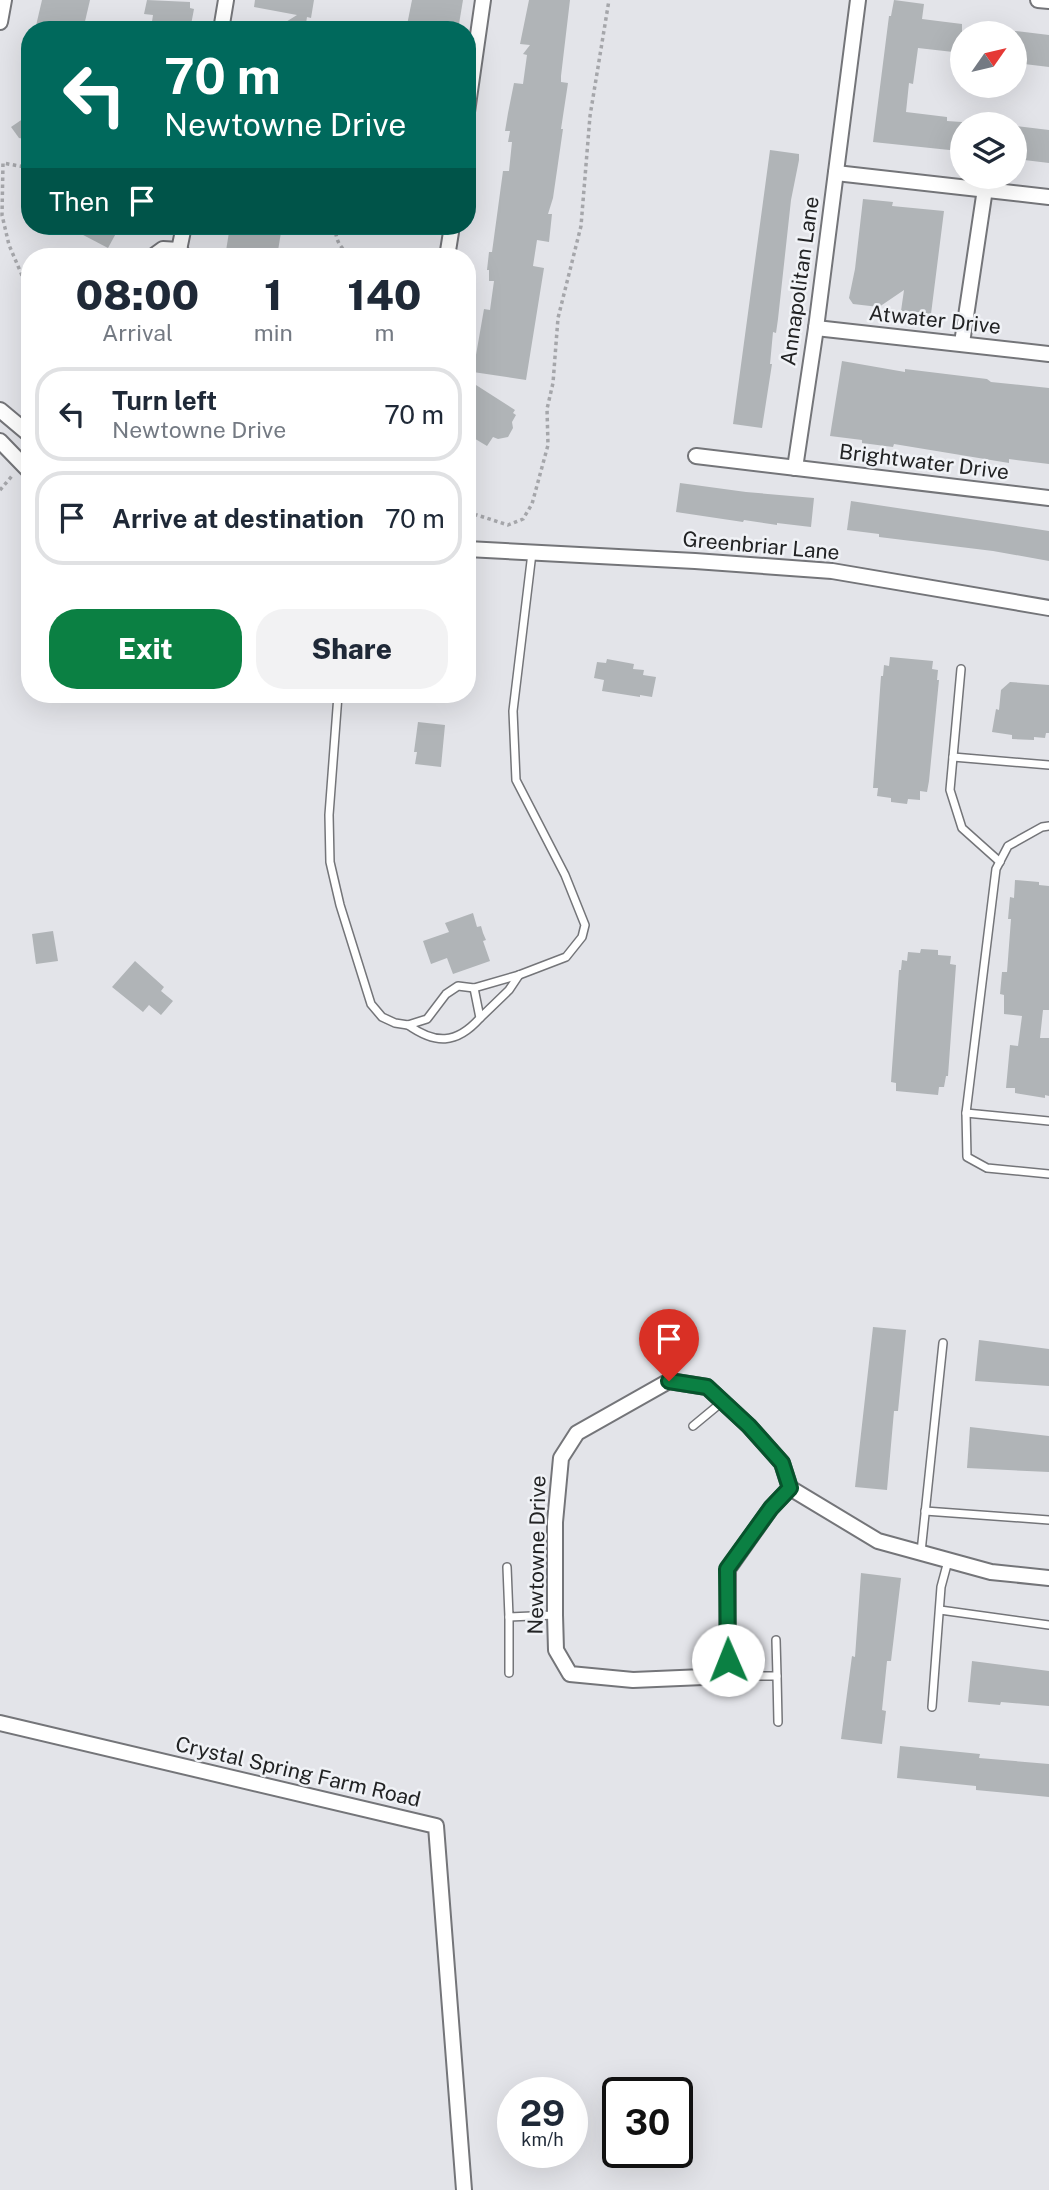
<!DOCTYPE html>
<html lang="en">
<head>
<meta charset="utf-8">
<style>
	:root { --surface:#fff; --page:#f2f2f3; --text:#1f2937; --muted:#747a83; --line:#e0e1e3; --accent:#0b8043 }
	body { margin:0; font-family:"Public Sans",sans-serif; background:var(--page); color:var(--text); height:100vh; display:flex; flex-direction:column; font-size:26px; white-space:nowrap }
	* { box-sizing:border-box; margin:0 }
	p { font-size:23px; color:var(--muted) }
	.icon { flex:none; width:38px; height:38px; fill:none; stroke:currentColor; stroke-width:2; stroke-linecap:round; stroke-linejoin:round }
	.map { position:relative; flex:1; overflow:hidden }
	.sheet { position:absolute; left:21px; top:248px; width:455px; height:455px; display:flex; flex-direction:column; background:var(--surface); border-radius:28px; box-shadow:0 7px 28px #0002 }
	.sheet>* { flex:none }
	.hud { position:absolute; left:21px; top:21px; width:455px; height:214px; border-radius:28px; box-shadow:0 7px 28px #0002; background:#00695c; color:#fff; overflow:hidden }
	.needle { width:46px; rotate:56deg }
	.buttons { position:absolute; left:950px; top:21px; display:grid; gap:14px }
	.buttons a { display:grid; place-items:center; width:77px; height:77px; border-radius:50%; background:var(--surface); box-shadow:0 7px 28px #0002; font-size:35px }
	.speed { position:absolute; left:497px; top:2077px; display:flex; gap:14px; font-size:35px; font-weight:700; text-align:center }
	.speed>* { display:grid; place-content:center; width:91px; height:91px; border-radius:50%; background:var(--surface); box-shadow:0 7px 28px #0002; line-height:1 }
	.speed small { font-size:18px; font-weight:400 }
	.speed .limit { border:4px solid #111; border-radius:10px; background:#fff; color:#111 }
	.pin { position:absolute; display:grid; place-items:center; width:60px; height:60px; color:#fff; margin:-72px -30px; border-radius:50% 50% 50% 0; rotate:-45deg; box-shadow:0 0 7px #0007 }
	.pin .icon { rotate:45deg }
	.me { position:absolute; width:77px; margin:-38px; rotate:359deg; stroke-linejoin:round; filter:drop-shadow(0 0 5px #0008) }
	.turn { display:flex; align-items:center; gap:24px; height:147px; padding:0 28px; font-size:32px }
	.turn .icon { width:91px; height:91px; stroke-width:2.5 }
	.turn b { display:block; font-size:49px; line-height:60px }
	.then { display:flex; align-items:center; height:66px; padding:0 28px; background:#0003; gap:14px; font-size:26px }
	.eta { display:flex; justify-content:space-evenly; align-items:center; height:119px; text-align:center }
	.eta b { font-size:42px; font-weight:800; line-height:49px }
	.action { display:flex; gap:14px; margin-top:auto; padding:14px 28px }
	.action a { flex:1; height:80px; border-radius:28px; background:var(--accent); color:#fff; font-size:28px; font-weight:800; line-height:80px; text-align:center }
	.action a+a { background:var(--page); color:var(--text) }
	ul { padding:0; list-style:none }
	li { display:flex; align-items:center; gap:21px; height:94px; margin:0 14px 10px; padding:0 14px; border:4px solid var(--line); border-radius:28px }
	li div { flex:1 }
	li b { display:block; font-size:26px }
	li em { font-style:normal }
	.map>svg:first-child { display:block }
	.building { fill:#b0b4b7 }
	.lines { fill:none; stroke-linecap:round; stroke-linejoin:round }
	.service-casing { stroke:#747579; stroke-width:10 }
	.minor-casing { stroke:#747579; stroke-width:18 }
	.path { stroke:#a5a6aa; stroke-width:3.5; stroke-dasharray:3.5 3.5; stroke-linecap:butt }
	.service { stroke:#fff; stroke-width:7 }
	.minor { stroke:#fff; stroke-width:14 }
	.route-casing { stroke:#07532c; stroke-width:18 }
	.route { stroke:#0b8043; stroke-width:12 }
	.labels { text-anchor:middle; stroke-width:5; stroke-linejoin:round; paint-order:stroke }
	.street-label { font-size:21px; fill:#222324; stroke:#f0f2f6 }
</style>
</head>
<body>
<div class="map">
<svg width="1049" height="2190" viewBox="0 0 1049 2190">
	<rect width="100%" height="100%" fill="#e3e4e9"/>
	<g class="building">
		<path d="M42,0H90L83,30H35Z"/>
		<path d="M147,0L190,2V8L194,9L190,30L151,28L153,15L144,14Z"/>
		<path d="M255,0H314L311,18L307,17L305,30H273L297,15L254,7Z"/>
		<path d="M412,0H463L458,30H406Z"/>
		<path d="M529,0H570L561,76V82L568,83L561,129H563L553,198L548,214H552L549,242L537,240L533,266L544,268L526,380L473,372L484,309L490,310L494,281H489V270H487L489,252H492L503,171H509L512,142H508L510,131H505L508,113L514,83L523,84L527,55L523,54L530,45L520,44Z"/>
		<path d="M894,0L924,4L922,19L962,24V53L918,48L913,84L909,83L906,112L947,117V121L962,122L959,151L873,142L889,16H891Z"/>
		<path d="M1015,31L1049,35V67L1015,63Z"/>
		<path d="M30,114V140L19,138L11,127Z"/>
		<path d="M1015,126L1049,130V163L1015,159Z"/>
		<path d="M770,150L799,154V160L791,200L778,319L776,333L773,332L770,364H772L762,428L733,424Z"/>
		<path d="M863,199L893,202L892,206L944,211L931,314L901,311L904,290L879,307L853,304L849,298L855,269Z"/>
		<path d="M66,226H120L108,248Z"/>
		<path d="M230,226H282L277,257H225Z"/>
		<path d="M842,361L905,372V369L987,379L991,382L1049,388V464L1009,459V463L894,444L893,447L862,443V440L830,436Z"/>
		<path d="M476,385L515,410L513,413L516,415L512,422L513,428L508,437L498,439L493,437L487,446L467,434V421L475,408L467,403V400Z"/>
		<path d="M680,483L746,492L814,498L811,527L777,523V525L744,520L743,522L676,512Z"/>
		<path d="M851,501L1049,531V561L993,551L879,537V534L847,530Z"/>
		<path d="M890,657L933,661L932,669L938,670L937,680H939L929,781L927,792L920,791V800L908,799L907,804L891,802V798L877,796L878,788H873L881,676H883L884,665L889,666Z"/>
		<path d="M607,659L634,664L633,669L644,670L643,675L656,677L652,697L640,695V697L602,691L604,680L594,678L597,662L606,663Z"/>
		<path d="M1010,682L1049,685V733H1046L1045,738L1034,737V740L1012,739V735L992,732L996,709L999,710L1001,690Z"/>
		<path d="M418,722L445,725L441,767L415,764L417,752H414Z"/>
		<path d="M1015,880L1039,882V885L1049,886V1010H1043L1040,1038H1049V1096L1045,1095V1098L1015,1093V1088H1006L1010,1045L1018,1046L1022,1016L1004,1014V995L1000,994L1002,972H1007L1011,919H1008L1010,897L1014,898Z"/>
		<path d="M473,913L477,927L481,926L483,933L486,940L483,941L490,961L453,974L447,958L431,964L423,941L449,932L445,923Z"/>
		<path d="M53,931L58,961L36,964L32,934Z"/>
		<path d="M921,949L938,950V955L951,956L950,964L956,965L948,1076H946L944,1087H939L938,1095L896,1091V1083L891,1082L899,970H901L902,960L907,961L908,952L920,953Z"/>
		<path d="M135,961L164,987L161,991L173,1001L161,1015L149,1005L143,1012L112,987Z"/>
		<path d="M873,1327L906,1330L898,1411H894L887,1490L855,1487Z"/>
		<path d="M979,1340L1049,1349V1386L975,1381Z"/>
		<path d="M970,1427L1049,1436V1472L967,1468Z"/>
		<path d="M861,1573L901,1578L891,1661H887L882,1710L886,1711L882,1744L841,1739L852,1656L855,1657Z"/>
		<path d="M972,1661L1049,1671V1706L1001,1702L1000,1705L968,1702Z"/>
		<path d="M900,1746L980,1754L979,1758L1049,1764V1797L976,1790V1786L897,1778Z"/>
	</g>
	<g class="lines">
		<g class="service-casing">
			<g id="service">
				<path d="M961,669L950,790L962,828L1000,862"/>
				<path d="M338,695L329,815L330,862L340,905L371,1004L382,1017L395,1023L408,1025L427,1019L446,994L458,986L474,988L519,975L566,957L582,937L585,925L565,875L516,780L513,711L532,553"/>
				<path d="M953,757L1049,765"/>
				<path d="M1049,826L1042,827L1008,846L996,869L966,1113L967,1157L987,1168L1049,1174"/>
				<path d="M474,988L480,1018L509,990L519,975"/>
				<path d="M408,1025C435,1044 456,1045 480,1018"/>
				<path d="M966,1113L1049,1121"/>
				<path d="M665,1338L669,1381"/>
				<path d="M693,1426L722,1402"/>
				<path d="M925,1511L1049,1520"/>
				<path d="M921,1552L943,1343"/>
				<path d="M507,1567L509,1617L555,1615"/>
				<path d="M940,1610L1049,1625"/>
				<path d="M509,1617V1673"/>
				<path d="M727,1676H777L776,1640"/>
				<path d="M777,1676L778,1722"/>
				<path d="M932,1707L941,1587L948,1561"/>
			</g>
		</g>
		<g class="minor-casing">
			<g id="minor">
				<path d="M1038,0L1049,1"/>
				<path d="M0,22L4,0"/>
				<path d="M221,30L226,0"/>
				<path d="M467,112L483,0"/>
				<path d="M836,173L1049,197"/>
				<path d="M179,250L184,226"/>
				<path d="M152,257L163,249L179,250L186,257"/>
				<path d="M447,257L452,226"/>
				<path d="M816,328L1049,354"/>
				<path d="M962,343L985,189"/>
				<path d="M0,410L30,435"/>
				<path d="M0,441L30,472"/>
				<path d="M696,456L1049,498"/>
				<path d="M795,468L816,328L858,0"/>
				<path d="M467,549L695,561L832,571L1049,608"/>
				<path d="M790,1488L771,1508L728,1569L727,1676L633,1680L570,1674L556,1650L555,1615V1522L561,1458L577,1433L669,1381L707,1387L749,1426L782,1463L790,1488L878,1541L991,1572L1049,1578"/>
				<path d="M0,1723L436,1826L464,2190"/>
			</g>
		</g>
		<g class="path">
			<path d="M30,168L3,163L2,215L9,245L30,294"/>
			<path d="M336,226C334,239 341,249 352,257"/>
			<path d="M370,226L382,229L401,226"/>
			<path d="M406,226L435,232"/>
			<path d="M0,490L12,476"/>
			<path d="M467,516L477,515L508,525L523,519L532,504L548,445L547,409L553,383L558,318L581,226L590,116L609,0"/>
		</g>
		<use href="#service" class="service"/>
		<use href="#minor" class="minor"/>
	</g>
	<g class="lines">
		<g class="route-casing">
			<path id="route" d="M669,1381L707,1387L749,1426L782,1463L790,1488L771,1508L727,1569L728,1660"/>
		</g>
		<use href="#route" class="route"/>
	</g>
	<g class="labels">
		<g class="street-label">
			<text transform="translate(800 281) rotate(-82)" y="7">Annapolitan Lane</text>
			<text transform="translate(935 320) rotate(6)" y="7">Atwater Drive</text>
			<text transform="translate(924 462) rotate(7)" y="7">Brightwater Drive</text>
			<text transform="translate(761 546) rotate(5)" y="7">Greenbriar Lane</text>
			<text transform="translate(537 1555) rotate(-89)" y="7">Newtowne Drive</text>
			<text transform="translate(298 1772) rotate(13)" y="7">Crystal Spring Farm Road</text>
		</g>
	</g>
</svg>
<div class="buttons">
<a><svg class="needle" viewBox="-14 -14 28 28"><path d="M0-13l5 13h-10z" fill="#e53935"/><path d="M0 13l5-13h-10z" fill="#747a83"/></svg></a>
<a><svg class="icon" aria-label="layers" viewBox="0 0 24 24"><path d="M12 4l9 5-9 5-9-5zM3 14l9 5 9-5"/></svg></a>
</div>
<div class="speed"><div>29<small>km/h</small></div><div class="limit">30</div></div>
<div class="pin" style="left:669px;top:1381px;background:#d93025"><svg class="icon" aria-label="arrive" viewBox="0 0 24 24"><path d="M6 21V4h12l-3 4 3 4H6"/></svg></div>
<svg class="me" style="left:728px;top:1660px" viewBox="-20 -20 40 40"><circle r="19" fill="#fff"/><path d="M0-13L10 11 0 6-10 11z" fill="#0b8043"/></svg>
<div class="hud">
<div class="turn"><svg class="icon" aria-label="left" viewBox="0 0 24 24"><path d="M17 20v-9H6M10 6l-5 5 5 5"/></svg><div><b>70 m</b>Newtowne Drive</div></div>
<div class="then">Then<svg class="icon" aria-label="arrive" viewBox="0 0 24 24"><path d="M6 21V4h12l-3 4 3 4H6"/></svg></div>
</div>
<section class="sheet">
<div class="eta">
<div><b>08:00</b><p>Arrival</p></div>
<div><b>1</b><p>min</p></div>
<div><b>140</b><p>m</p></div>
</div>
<ul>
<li><svg class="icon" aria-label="left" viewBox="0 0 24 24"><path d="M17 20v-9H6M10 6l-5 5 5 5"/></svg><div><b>Turn left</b><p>Newtowne Drive</p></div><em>70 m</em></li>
<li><svg class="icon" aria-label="arrive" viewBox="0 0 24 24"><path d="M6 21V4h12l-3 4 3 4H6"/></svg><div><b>Arrive at destination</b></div><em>70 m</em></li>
</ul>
<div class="action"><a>Exit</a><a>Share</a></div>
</section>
</div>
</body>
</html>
